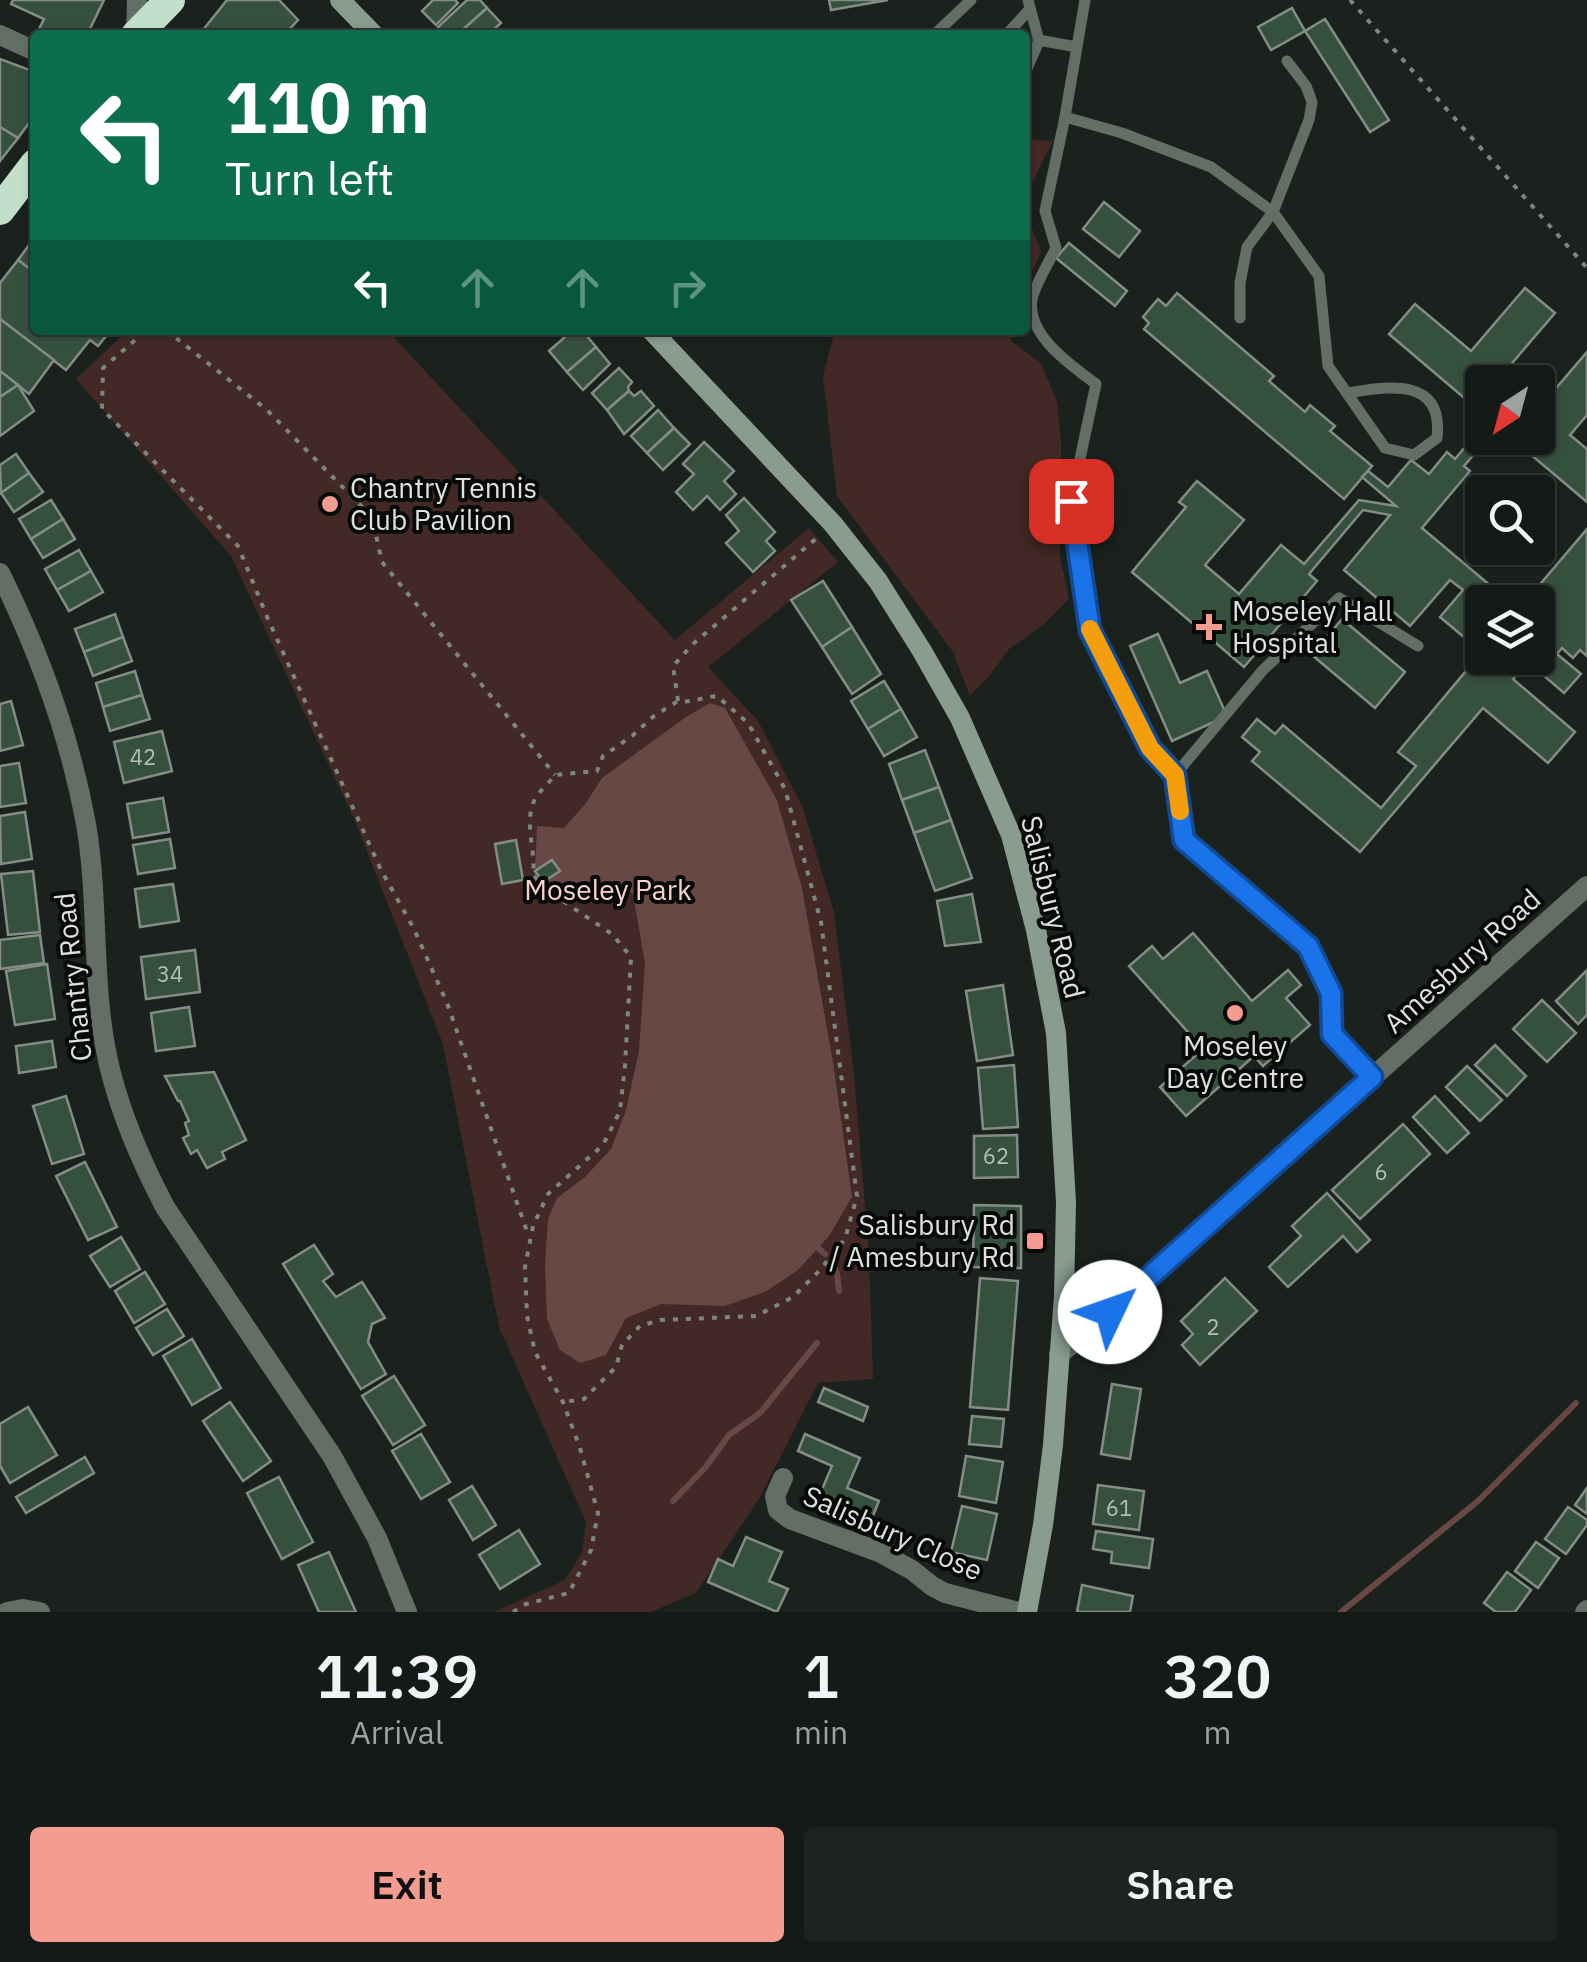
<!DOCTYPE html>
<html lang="en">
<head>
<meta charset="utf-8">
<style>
	:root { --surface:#141a16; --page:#1d231f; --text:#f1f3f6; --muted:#9da1a1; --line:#333835; --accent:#f59c91 }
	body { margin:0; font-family:"IBM Plex Sans",sans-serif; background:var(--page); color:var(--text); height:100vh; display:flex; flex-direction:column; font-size:38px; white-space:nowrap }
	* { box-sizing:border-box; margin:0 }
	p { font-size:32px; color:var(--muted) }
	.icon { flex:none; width:55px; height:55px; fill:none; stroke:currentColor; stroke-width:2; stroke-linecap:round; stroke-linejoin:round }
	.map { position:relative; height:1612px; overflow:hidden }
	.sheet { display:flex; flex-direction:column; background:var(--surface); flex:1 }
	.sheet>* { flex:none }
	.hud { position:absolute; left:30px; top:30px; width:1000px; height:305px; border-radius:10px; box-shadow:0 2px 8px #0004,0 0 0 2px var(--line); background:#0b6e4f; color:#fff; overflow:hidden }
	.needle { width:65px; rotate:216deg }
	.tools { position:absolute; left:1465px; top:365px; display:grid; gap:20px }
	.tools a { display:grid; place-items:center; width:90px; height:90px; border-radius:10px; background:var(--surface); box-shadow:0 2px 8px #0004,0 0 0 2px var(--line); font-size:50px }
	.pin { position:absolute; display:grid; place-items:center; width:85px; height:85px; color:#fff; margin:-42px; border-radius:20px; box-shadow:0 5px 15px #0006 }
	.me { position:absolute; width:110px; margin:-55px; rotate:48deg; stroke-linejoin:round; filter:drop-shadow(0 0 8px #0008) }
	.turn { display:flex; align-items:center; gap:35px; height:210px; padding:0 30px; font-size:45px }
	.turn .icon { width:130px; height:130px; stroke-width:2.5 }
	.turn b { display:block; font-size:70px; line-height:85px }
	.lanes { display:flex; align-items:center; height:95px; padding:0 30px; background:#0003; justify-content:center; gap:50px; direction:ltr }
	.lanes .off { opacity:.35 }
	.eta { display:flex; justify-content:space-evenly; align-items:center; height:170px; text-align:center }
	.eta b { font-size:60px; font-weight:600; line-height:70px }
	.primary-button { display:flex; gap:20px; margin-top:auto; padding:20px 30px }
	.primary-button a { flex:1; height:115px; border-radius:10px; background:var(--accent); color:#111; font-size:40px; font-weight:600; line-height:115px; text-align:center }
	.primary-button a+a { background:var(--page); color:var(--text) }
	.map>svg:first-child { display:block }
	.green { fill:#432925 }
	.water { fill:#674844 }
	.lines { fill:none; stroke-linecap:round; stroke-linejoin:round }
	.stream { stroke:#674844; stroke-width:6 }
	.building { fill:#36503e; stroke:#848c86; stroke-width:2.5 }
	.path { stroke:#7f8581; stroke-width:4; stroke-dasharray:5 8; stroke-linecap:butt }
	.lane { stroke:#636f66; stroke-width:11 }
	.street { stroke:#636f66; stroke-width:20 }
	.secondary { stroke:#899c8e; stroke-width:20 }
	.highway { stroke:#c1dfc9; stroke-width:30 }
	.route-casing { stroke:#114b97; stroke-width:25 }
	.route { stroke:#1a73e8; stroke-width:18 }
	.slow { stroke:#f59e0b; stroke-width:18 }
	.poi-dot { fill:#f59c91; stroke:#080a08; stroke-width:4 }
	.labels { text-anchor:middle; stroke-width:8; stroke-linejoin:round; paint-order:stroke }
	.number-label { font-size:22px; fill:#b4beb7 }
	.poi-label { font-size:28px; fill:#dee2df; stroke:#080a08; text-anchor:start }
	.park-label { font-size:28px; fill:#f9d2cd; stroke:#080a08 }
	.street-label { font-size:28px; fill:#dee2df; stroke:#080a08 }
</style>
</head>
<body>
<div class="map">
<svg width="1587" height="1612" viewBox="0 0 1587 1612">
	<rect width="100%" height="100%" fill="#1b221d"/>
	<g class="green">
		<path d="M1025,139L1053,141L1025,197Z"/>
		<path d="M1025,211L1041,251L1025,289Z"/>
		<path d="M128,330H387L675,640L809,528L838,562L708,667L758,721L803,808L834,913L854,1074L869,1254L873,1379L818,1383L759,1499L696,1593L651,1612H494L565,1580L582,1552L586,1522L499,1327L443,1044L355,821L231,556L76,379Z"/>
		<path d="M835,330H1013L1011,341L1041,363L1057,402L1061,441L1060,556L1069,599L1043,625L1009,649L990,675L970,696L953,652L837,496L823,376Z"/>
	</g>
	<path class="water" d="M710,703L725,708L777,800L802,888L833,1062L852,1197L829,1236L798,1270L765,1292L725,1306L661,1304L626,1318L606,1355L580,1363L560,1350L547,1319L545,1265L548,1219L557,1198L585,1177L611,1149L626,1110L639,1051L645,963L633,894L614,881L556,883L544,881L559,871L552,860L535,871L537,826L564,828L586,803L602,778L686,717Z"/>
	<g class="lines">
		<g class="stream">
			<path d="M818,1248L825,1254"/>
			<path d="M831,1261L837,1273L839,1291"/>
			<path d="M673,1501L705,1468L729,1435L760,1413L817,1343"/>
			<path d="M1341,1612L1478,1501L1576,1403"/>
		</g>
	</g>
	<g class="building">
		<path d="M13,0H104L87,35H47L38,31L44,19L11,4Z"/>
		<path d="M227,0H279L298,20L284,35H199Z"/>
		<path d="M433,0H455L458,3L436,25L422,11Z"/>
		<path d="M467,0H480L487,8L457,35H445L438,27Z"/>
		<path d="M829,0H888L831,10Z"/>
		<path d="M487,8L501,23L488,35H457Z"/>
		<path d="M1292,8L1305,31L1271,50L1258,27Z"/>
		<path d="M1325,19L1389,120L1370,132L1305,31Z"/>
		<path d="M0,59L35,72V115L18,138L0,127Z"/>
		<path d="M0,127L18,138L0,161Z"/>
		<path d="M1104,202L1140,231L1119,257L1083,229Z"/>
		<path d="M35,237V273L18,260Z"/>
		<path d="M1069,243L1127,291L1115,306L1056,258Z"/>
		<path d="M18,260L35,273V330H111L98,346L90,340L66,370L0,319V283Z"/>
		<path d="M1525,288L1555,313L1501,376L1508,382H1482V413L1389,334L1415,304L1471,351Z"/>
		<path d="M1177,293L1274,376L1269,381L1305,412L1310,405L1335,426L1330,431L1372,466L1344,499L1144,329L1149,323L1143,317L1158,299L1166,306Z"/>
		<path d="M0,319L54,360L29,394L0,371Z"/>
		<path d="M573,330H582L596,347L567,372L549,351Z"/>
		<path d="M596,347L610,364L583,390L567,372Z"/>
		<path d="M1587,352V415L1570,435L1587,449V502L1511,438H1538V407L1539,408Z"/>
		<path d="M619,368L632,382L628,387L629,391L607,410L592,393Z"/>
		<path d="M0,371L18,385L0,397Z"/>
		<path d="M18,385L34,411L0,436V397Z"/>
		<path d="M629,391L634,396L641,391L654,406L624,434L607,410Z"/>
		<path d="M658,410L674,428L647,453L631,436Z"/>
		<path d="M1482,427V438H1488L1464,466L1470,471L1422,528L1510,602H1482V618L1465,638L1440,617L1463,590L1450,580L1410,626L1344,570L1390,515L1363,510L1309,574L1317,581L1244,667L1132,572L1186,507L1179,502L1197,481L1244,520L1205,565L1239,594L1281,545L1304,564L1359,500L1396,506L1362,477L1368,471L1388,487L1411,460L1429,474L1447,452L1455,459Z"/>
		<path d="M674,428L690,444L663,470L647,453Z"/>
		<path d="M704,442L734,471L724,481L736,494L720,510L707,496L693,510L676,492L694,474L683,464Z"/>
		<path d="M16,454L29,473L1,493L0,465Z"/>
		<path d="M29,473L43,492L14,512L1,493Z"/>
		<path d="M744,498L775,532L766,541L775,551L753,572L726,543L739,531L726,515Z"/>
		<path d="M51,500L63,519L31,539L19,519Z"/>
		<path d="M63,519L75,539L43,558L31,539Z"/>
		<path d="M1587,529V656L1580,650L1573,658L1562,648L1557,654L1581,674L1564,693L1528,662L1513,679L1575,732L1548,763L1483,708L1360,852L1252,761L1260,752L1242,737L1257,719L1275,734L1283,725L1381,808L1416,766L1398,752L1482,652V658H1538V602H1525Z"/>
		<path d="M79,550L91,571L57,590L45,569Z"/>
		<path d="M91,571L103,592L69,611L57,590Z"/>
		<path d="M823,581L852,627L822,647L791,600Z"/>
		<path d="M115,614L123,637L84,652L75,629Z"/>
		<path d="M1342,619L1405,672L1375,708L1312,655Z"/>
		<path d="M852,627L881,674L852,694L822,647Z"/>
		<path d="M1158,634L1180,683L1207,671L1227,716L1172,741L1130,646Z"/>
		<path d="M123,637L132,661L93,676L84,652Z"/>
		<path d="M135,671L142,695L103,707L96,683Z"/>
		<path d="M884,681L901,709L868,729L851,701Z"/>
		<path d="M142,695L150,719L110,731L103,707Z"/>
		<path d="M11,701L23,745L0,751V704Z"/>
		<path d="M901,709L917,737L884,756L868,729Z"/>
		<path d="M162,731L172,771L124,783L114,742Z"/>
		<path d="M925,750L939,787L902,800L889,764Z"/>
		<path d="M19,763L26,803L0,807V766Z"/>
		<path d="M939,787L951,820L914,833L902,800Z"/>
		<path d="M163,798L169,832L133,838L127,804Z"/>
		<path d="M25,812L32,859L1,864L0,816Z"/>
		<path d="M951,820L972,878L935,891L914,833Z"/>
		<path d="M170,839L175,868L138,874L133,845Z"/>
		<path d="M516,840L523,880L502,884L495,844Z"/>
		<path d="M552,860L560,871L543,882L535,871Z"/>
		<path d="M33,871L40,932L8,935L1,874Z"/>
		<path d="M173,884L179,921L140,927L135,889Z"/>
		<path d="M972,894L981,942L945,946L937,901Z"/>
		<path d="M1193,933L1252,1001L1288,970L1301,985L1286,998L1310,1025L1263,1066L1254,1056L1186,1116L1160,1087L1203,1049L1129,966L1152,946L1163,959Z"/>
		<path d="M40,935L44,963L0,969V940Z"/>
		<path d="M195,950L200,992L146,999L141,957Z"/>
		<path d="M47,964L55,1019L15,1025L6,971Z"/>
		<path d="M1587,970V1015L1578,1024L1556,1001Z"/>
		<path d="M1003,985L1013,1055L977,1061L966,991Z"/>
		<path d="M1542,1000L1576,1033L1547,1062L1513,1029Z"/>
		<path d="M189,1007L195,1046L156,1051L151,1013Z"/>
		<path d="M52,1041L56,1067L19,1073L16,1046Z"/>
		<path d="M1495,1045L1526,1076L1507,1096L1475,1065Z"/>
		<path d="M1014,1065L1018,1127L983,1129L978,1068Z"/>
		<path d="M1467,1066L1502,1100L1480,1121L1446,1087Z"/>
		<path d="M214,1072L246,1140L222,1152L225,1159L207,1168L197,1150L191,1154L183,1138L189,1135L185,1123L189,1121L180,1101H178L165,1076Z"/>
		<path d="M66,1096L84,1154L52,1164L33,1106Z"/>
		<path d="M1435,1096L1469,1133L1447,1153L1413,1117Z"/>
		<path d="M1403,1124L1430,1154L1360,1219L1332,1190Z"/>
		<path d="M1017,1135L1018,1177L974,1178V1136Z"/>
		<path d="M85,1162L117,1227L88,1240L56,1176Z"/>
		<path d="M1327,1193L1370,1240L1357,1252L1343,1236L1288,1287L1269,1267L1301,1236L1292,1226Z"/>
		<path d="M974,1205L1021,1206V1268L973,1267Z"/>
		<path d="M121,1237L140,1269L110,1287L90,1256Z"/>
		<path d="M314,1245L333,1274L323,1281L336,1297L362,1282L385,1318L372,1324L368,1342L386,1374L361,1389L283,1264Z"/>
		<path d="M145,1272L165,1304L134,1323L115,1291Z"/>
		<path d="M980,1278L1018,1281L1008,1410L970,1407Z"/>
		<path d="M1225,1278L1257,1311L1200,1365L1182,1345L1193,1334L1181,1321Z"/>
		<path d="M167,1309L184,1336L153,1355L136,1328Z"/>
		<path d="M192,1339L221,1388L192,1405L163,1356Z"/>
		<path d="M394,1376L425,1425L393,1445L362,1396Z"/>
		<path d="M1112,1384L1141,1389L1130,1459L1101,1454Z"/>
		<path d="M824,1388L868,1407L863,1421L818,1402Z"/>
		<path d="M230,1402L271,1461L243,1481L203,1421Z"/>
		<path d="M28,1407L57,1455L10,1483L0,1466V1424Z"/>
		<path d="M972,1416L1004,1419L1001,1447L969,1444Z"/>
		<path d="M421,1434L450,1482L421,1499L392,1451Z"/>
		<path d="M805,1434L860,1458L847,1488L879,1501L868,1528L815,1506L832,1466L798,1451Z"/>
		<path d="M966,1456L1003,1462L996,1503L959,1496Z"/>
		<path d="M85,1457L94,1473L26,1513L16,1497Z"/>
		<path d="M279,1477L313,1542L282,1559L247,1493Z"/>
		<path d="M1098,1485L1144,1491L1139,1530L1093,1524Z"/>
		<path d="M472,1486L496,1525L473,1540L449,1500Z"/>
		<path d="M1587,1488V1514L1575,1505Z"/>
		<path d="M962,1506L997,1514L987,1560L951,1552Z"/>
		<path d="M1568,1507L1587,1520V1525L1566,1554L1545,1539Z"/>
		<path d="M519,1530L540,1564L500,1589L479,1555Z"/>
		<path d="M1096,1531L1153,1539L1149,1568L1111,1563L1112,1552L1093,1549Z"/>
		<path d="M746,1537L782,1552L769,1581L788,1589L777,1612L708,1582L718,1559L733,1566Z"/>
		<path d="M1536,1542L1559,1558L1538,1588L1515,1571Z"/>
		<path d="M329,1552L356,1612H319L298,1565Z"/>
		<path d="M1507,1572L1531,1590L1515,1612H1496L1484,1603Z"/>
		<path d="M1082,1585L1133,1596L1130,1612H1077Z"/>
	</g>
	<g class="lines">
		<g class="path">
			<path d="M1350,0L1587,268"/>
			<path d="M143,330L133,342L103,368L102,409L238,546L268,619L381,870L414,929L447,1003L529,1237"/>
			<path d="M166,330L267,410L372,517L382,562L555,775"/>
			<path d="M678,701L673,666L693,644L818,537"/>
			<path d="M513,1612L526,1604L569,1593L591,1550L598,1513L580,1448L563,1402L535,1352L527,1316L525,1267L533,1226L548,1194L603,1145L620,1111L625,1066L631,957L612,934L548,891L533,875C536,851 524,823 534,801C538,792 549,783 555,775L597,771L603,756L632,736L654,716L678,701C692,703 703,697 717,696L748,723L785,789L821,922L857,1196L845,1239L820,1270L793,1297L756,1316L660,1320L640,1326L622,1345L616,1367L584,1399L563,1402"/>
		</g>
		<g class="lane">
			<path d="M1085,0L1065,117L1045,211L1056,248C1050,260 1034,287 1032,299C1026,335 1071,365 1096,384L1071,501L1090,630L1150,748L1175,775L1183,840L1307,945L1331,993L1332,1034L1373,1077"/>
			<path d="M934,35L971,0"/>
			<path d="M1006,35L1030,9"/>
			<path d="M1038,40L1077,47"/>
			<path d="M1025,73L1039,41L1028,0"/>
			<path d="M1065,117L1122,133L1211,167L1273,212L1319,276L1328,366L1385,448L1414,455L1437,438C1444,378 1389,385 1348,393"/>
			<path d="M1240,318V283L1247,247L1273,212L1309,120L1312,102L1306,86L1287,61"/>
			<path d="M1175,775L1263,670L1339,598L1418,646"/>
		</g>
		<g class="street">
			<path d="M0,35L35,51"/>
			<path d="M136,35L137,0"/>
			<path d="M0,573C39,652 70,737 86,824C100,906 90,992 111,1073C123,1120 143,1165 165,1207L332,1456L377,1538L407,1612"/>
			<path d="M1059,1354L1080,1338L1587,886"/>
			<path d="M783,1478L775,1496L778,1510L790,1519L879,1552L912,1570L932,1586L945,1593L1019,1612"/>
			<path d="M7,1612L23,1609L40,1612"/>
			<path d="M1585,1612L1587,1610"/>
		</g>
		<g class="secondary">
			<path d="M340,0L374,35"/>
			<path d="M651,330L833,524L878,581L922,651L960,718L1011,835L1036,930L1056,1033L1066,1202L1064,1296L1053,1445L1043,1525L1027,1612"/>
		</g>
		<g class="highway">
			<path d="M136,35L170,0"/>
			<path d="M0,210L35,164"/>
		</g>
	</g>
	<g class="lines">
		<g class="route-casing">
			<path id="route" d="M1071,501L1090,630L1150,748L1175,775L1184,840L1308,946L1331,993L1332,1034L1372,1077L1110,1312"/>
		</g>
		<use href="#route" class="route"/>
		<path class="slow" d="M1090,629L1150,748L1175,775L1180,811"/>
	</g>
	<g class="poi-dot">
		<circle cx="330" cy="504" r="10"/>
		<path d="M1204 612h10v10h10v10h-10v10h-10v-10h-10v-10h10z"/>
		<circle cx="1235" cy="1013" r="10"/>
		<rect x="1025" y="1231" width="20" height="20" rx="5"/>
	</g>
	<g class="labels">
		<g class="number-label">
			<text x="143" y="765">42</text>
			<text x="170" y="982">34</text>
			<text x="996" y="1164">62</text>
			<text x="1381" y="1180">6</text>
			<text x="1213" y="1335">2</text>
			<text x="1119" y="1516">61</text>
		</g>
		<g class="poi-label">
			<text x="350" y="498">Chantry Tennis<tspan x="350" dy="32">Club Pavilion</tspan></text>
			<text x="1232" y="621">Moseley Hall<tspan x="1232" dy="32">Hospital</tspan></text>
			<text x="1235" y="1056" text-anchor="middle">Moseley<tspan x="1235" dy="32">Day Centre</tspan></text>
			<text x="1015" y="1235" text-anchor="end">Salisbury Rd<tspan x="1015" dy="32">/ Amesbury Rd</tspan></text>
		</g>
		<g class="park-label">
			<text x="608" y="900">Moseley Park</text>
		</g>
		<g class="street-label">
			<text transform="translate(1053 907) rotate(76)" y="10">Salisbury Road</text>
			<text transform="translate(1462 961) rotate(-42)" y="10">Amesbury Road</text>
			<text transform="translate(73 977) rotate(-96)" y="10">Chantry Road</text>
			<text transform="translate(893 1533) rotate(24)" y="10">Salisbury Close</text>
		</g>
	</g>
</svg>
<div class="tools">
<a><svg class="needle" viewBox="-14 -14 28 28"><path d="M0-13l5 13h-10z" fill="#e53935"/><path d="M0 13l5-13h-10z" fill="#9da1a1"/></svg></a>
<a><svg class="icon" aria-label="search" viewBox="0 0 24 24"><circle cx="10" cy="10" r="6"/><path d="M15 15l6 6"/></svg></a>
<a><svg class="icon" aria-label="layers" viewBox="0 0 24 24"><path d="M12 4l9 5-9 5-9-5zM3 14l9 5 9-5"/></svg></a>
</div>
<div class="pin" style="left:1071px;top:501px;background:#d93025"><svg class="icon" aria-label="arrive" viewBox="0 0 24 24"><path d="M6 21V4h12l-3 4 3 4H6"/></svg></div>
<svg class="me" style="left:1110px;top:1312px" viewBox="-20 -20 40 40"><circle r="19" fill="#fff"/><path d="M0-13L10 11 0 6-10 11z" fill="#1a73e8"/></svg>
<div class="hud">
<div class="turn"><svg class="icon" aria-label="left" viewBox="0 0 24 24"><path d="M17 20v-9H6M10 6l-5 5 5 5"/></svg><div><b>110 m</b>Turn left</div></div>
<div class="lanes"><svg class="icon" aria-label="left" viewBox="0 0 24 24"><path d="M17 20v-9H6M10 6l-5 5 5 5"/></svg><svg class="icon off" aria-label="ahead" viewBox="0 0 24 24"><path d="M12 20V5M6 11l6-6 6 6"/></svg><svg class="icon off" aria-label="ahead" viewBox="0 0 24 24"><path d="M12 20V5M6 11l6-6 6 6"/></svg><svg class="icon off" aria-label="right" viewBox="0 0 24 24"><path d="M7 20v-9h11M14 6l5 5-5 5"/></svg></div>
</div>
</div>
<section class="sheet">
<div class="eta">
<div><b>11:39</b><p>Arrival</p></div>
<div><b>1</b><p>min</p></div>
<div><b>320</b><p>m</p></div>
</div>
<div class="primary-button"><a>Exit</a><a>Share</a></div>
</section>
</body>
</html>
